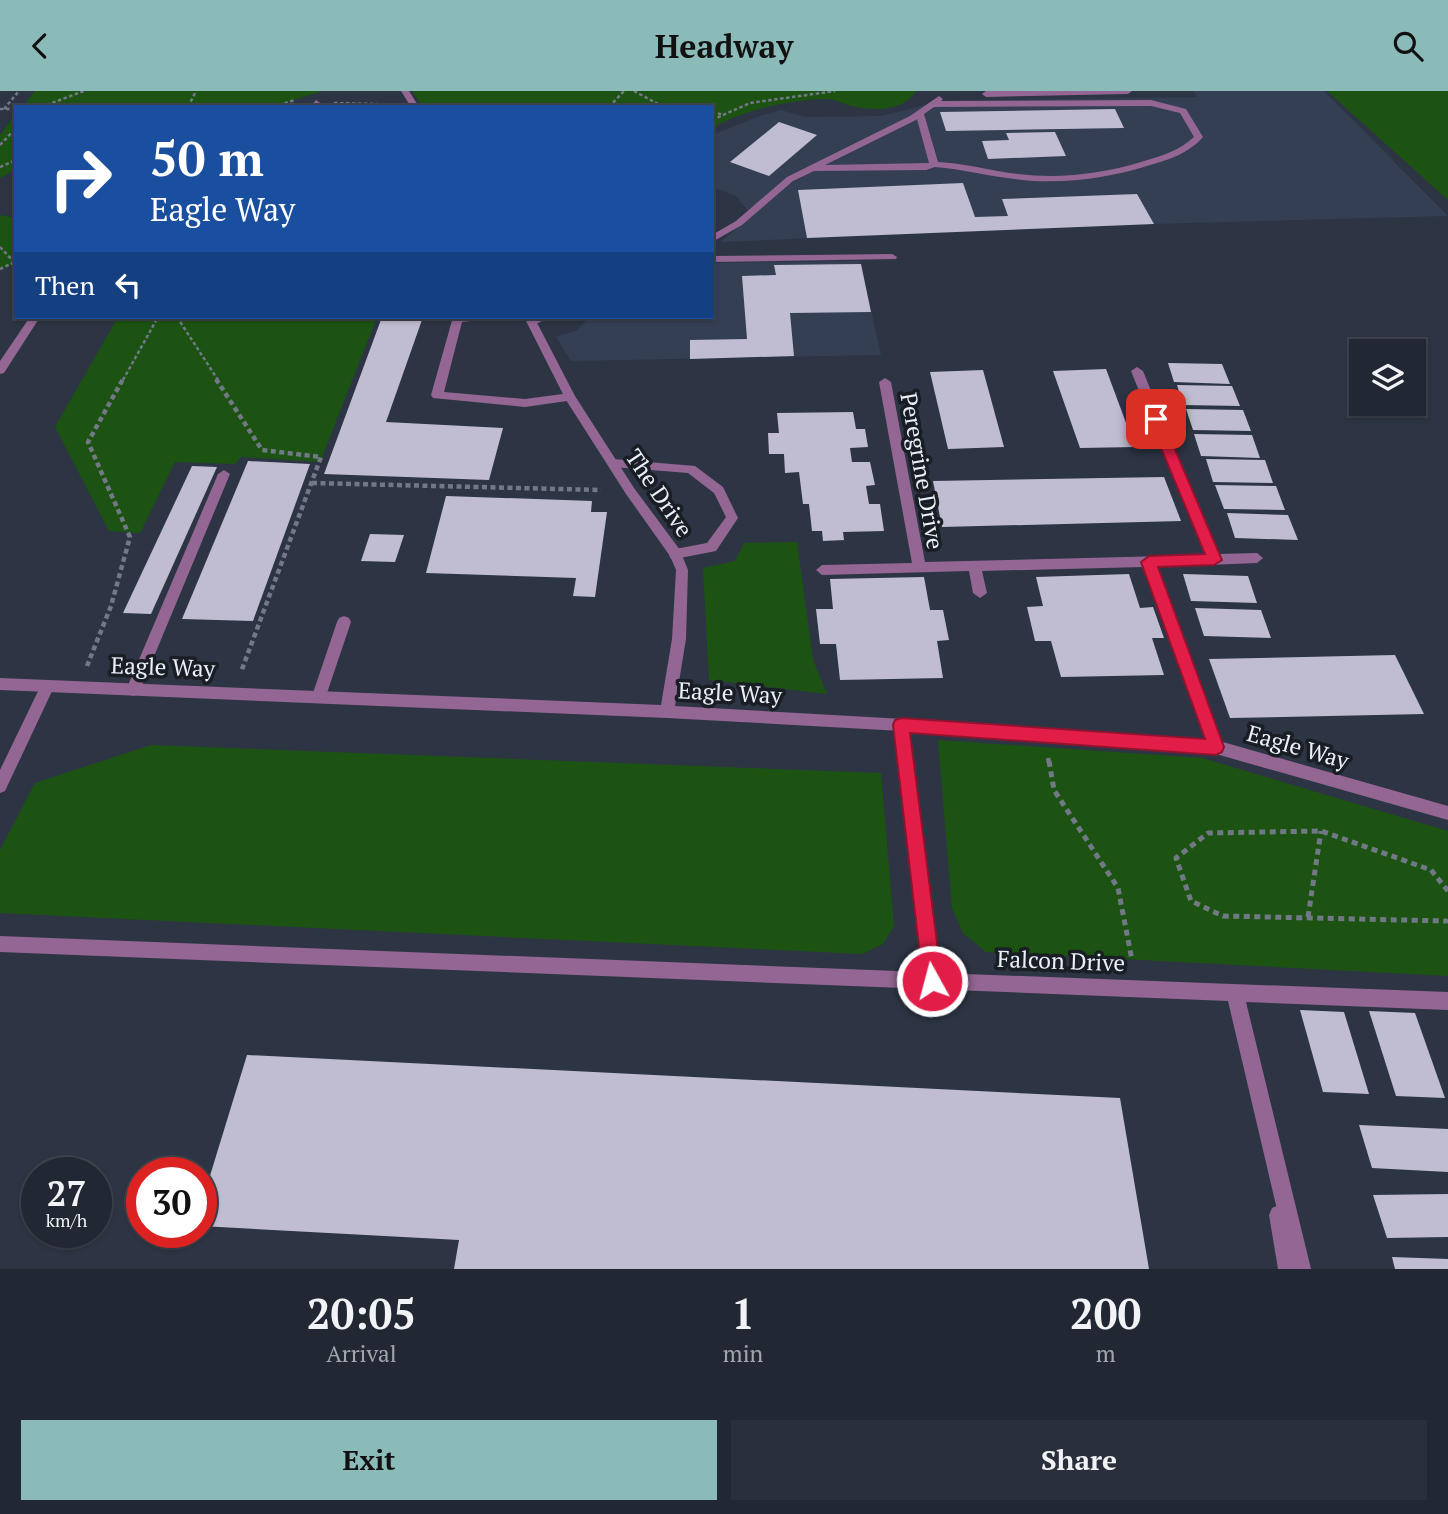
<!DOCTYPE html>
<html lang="en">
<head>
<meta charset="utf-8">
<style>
	:root { --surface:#222833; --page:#2a303b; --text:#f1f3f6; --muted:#a2a6ac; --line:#3f444e; --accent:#8bbbb9 }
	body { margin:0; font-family:"PT Serif",serif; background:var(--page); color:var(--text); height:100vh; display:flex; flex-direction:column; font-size:26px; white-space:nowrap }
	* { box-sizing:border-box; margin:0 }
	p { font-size:23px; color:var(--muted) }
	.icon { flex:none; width:38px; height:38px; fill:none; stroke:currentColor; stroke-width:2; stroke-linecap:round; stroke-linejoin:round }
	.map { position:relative; height:1178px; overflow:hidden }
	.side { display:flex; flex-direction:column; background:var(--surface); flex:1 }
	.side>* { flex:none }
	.hud { position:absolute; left:14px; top:14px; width:700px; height:214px; border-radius:0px; box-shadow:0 2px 5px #0004,0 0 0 2px var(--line); background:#1a4fa0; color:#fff; overflow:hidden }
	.fabs { position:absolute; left:1349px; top:248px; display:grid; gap:14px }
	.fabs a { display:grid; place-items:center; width:77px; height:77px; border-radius:0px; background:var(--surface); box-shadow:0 2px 5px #0004,0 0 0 2px var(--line); font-size:35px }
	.speed { position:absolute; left:21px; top:1066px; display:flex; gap:14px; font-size:35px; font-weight:700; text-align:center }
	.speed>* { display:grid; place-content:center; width:91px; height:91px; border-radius:50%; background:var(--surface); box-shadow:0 2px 5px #0004,0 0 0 2px var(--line); line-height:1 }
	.speed small { font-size:18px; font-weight:400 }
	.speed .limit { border:10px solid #d22; background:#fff; color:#111 }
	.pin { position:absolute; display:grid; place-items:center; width:60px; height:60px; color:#fff; margin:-30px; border-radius:14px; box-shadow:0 4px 10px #0006 }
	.me { position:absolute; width:77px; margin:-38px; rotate:353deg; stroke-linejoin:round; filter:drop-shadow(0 0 5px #0008) }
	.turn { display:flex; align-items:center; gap:24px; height:147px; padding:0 21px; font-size:32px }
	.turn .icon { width:91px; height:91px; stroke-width:2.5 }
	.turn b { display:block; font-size:49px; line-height:60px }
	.then { display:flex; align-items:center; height:66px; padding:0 21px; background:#0003; gap:14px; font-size:26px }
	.eta { display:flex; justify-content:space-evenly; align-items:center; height:119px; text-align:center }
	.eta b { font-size:42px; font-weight:700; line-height:49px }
	.action { display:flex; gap:14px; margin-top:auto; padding:14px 21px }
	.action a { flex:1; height:80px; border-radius:0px; background:var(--accent); color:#111; font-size:28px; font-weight:700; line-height:80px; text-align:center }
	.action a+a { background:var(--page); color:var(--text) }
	header { display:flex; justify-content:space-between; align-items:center; height:91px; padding:0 21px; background:var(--accent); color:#111; font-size:32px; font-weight:700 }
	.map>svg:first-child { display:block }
	.built { fill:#343f53 }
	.green { fill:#1c5313 }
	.building { fill:#c0bdd2 }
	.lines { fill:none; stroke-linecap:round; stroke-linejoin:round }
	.path-far2 { stroke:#727986; stroke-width:2.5; stroke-dasharray:3.5 2.5; stroke-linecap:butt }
	.path-far1 { stroke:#727986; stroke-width:4.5; stroke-dasharray:5 3.5; stroke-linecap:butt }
	.path { stroke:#727986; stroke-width:5; stroke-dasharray:6 4.5; stroke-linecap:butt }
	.service { fill:#936693; fill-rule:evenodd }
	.minor { fill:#936693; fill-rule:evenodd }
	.tertiary { fill:#936693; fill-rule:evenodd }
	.route { fill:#e11d48; stroke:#92132f; stroke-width:2 }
	.labels { text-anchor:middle; stroke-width:7; stroke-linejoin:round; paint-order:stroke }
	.street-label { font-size:23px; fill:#eaf0fa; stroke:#191d24 }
</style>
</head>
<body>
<header><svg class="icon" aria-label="back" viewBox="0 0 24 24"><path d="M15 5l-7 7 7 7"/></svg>Headway<svg class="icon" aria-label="search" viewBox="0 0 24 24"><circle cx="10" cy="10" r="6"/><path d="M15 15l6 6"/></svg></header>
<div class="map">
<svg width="1448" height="1178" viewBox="0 0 1448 1178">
	<rect width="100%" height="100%" fill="#2d3544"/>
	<g class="built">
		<path d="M1193,0H1324L1448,125L1154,133L720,151L752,125L736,105L712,96V44L760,25L781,19L806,26L881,25L942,10L1197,6Z"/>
		<path d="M860,170L881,264L571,270L556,246L577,239L590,226H712V172Z"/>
	</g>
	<g class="green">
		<path d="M35,0H322L273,16H22Z"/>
		<path d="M412,0H916C903,21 873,20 852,15C843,13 835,8 826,8C788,9 746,18 712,37V16H423Z"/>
		<path d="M1327,0H1448V109Z"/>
		<path d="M16,23V78L0,87V44Z"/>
		<path d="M0,124L16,127V173L0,178Z"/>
		<path d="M118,226H377L320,371L241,366L235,373L175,371L140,442L109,440L55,336Z"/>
		<path d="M797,451L813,569L827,603L709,589L703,477L735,470L744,452Z"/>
		<path d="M938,649L1202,667L1448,740V885L986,861L963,842L952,817Z"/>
		<path d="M151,654L881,682L894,835L883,853L862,863L0,822V759L35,692Z"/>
	</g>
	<g class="building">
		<path d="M1115,18L1124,37L946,40L940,21Z"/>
		<path d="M779,31L817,44L769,85L730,71Z"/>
		<path d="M1055,41L1066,65L988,68L982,50L1009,49L1006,42Z"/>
		<path d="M963,92L975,126L1008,125L1002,108L1137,103L1154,133L807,147L798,99Z"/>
		<path d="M861,173L871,221L790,222L794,265L690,268V249L747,248L742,185L776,184L774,174Z"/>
		<path d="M382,226H423L386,331L503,337L489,389L324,383Z"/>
		<path d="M1168,272L1222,273L1230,293L1174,291Z"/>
		<path d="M1106,278L1135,356L1080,357L1053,280Z"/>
		<path d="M983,279L1004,356L948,358L930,281Z"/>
		<path d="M1177,294L1232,295L1240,315L1183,314Z"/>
		<path d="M1186,318L1243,319L1251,340L1193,339Z"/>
		<path d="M853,321L856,338H865L868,356L850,357L852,371H870L875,394L866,395L869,413H880L884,440L843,441L844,449L823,450L822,440H812L809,413H803L799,381L785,382L784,363H769L768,342H779L777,322Z"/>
		<path d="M1194,343L1252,344L1260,367L1201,365Z"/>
		<path d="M1206,368L1265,369L1273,392L1213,391Z"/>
		<path d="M248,370L310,373L253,530L182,528Z"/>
		<path d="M192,375L217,376L151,523L123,522Z"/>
		<path d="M1164,386L1181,430L942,436L933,390Z"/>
		<path d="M1215,394L1276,395L1285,419L1224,418Z"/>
		<path d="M446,405L592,410L591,421H607L595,506L573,505L576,487L426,482Z"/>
		<path d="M1227,422L1288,424L1298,449L1235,447Z"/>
		<path d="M370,443L404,444L395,471L361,470Z"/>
		<path d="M1129,483L1140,517L1153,516L1164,547H1152L1164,584L1061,586L1051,550H1035L1027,516L1043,515L1036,486Z"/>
		<path d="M1183,483L1248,485L1257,512L1191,510Z"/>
		<path d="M924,486L930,519H943L949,549L937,550L943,587L840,589L836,553H820L816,518H833L830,488Z"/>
		<path d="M1195,517L1261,519L1271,547L1204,545Z"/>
		<path d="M1395,564L1424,623L1230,627L1209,568Z"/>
		<path d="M1300,919L1344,921L1369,1003L1323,1001Z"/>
		<path d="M1369,920L1415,922L1445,1007L1396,1005Z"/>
		<path d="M247,964L1120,1007L1149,1178H454L459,1149L201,1135V1114Z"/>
		<path d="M1359,1034L1448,1038V1081L1372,1077Z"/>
		<path d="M1448,1103V1146L1387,1147L1373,1104Z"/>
		<path d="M1392,1166L1448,1168V1178H1395Z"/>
	</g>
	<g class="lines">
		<g class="path-far2">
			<path d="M634,0L658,13"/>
			<path d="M334,12L377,13L376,16"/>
			<path d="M41,16L84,0"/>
			<path d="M188,16L196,0"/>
			<path d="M273,16L295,9"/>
			<path d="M609,16L624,0"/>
			<path d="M649,16L658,13L680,16"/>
			<path d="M0,18H16"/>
			<path d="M4,18L19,0"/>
			<path d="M712,21L724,24"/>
			<path d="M712,29L750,12L835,0"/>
			<path d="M0,54L16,37"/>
			<path d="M0,76L16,69"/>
			<path d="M0,156L16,173"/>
			<path d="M0,178L15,171"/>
			<path d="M177,226L218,289"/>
			<path d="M123,289L158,226"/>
		</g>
		<g class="path-far1">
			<path d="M216,288L262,359L321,366L241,581"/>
			<path d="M312,392L601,399"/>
			<path d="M87,575L111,515L130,446L88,351L123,288"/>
			<path d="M1048,667L1049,672"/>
		</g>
		<g class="path">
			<path d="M1049,670L1054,699L1118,797L1132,869"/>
			<path d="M1448,800L1431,779L1321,740L1208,742L1176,767L1191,810L1223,825L1447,830L1448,825"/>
			<path d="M1308,826L1321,740"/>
		</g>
		<g class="service">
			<path d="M1008,0H1132L1128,3L986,6L982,3L986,0Z"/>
			<path d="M939,5L943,8L941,10L1151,9L1186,18L1203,46C1188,63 1168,69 1147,75C1104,88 1060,94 1015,88C988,85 962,78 935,76L926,79L814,80L793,90L742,134L712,151V144L736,130L787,86L910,25ZM1151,15L1180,22L1194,46C1179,60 1161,65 1141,71C1101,83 1060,88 1018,83C991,80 965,72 938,71L924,23L934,16ZM917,28L929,72L825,74L916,29Z"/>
			<path d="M316,9L320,12L318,16H310Z"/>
			<path d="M892,163L897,166L896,168L712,171V165Z"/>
			<path d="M453,226H484L479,229L462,231L444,301L525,308L570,302L574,303V309L525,316L433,307L431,304Z"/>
			<path d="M536,226H550L536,233H528V229Z"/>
			<path d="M224,379L230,383L140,599L138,603L133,605L128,603L126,599L218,383Z"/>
			<path d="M344,525L349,527L351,531L326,605L324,609L319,611L314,609L312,605L337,531L339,527Z"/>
			<path d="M1279,1114L1286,1117L1289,1124L1298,1178H1278L1269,1124L1272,1117Z"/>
		</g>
		<g class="minor">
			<path d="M30,226H40L4,282L0,283V270Z"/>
			<path d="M1137,276L1143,280L1218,463L1257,462L1263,467L1257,472L1156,476L1223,656L1221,661L1216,663L1211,661L1209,656L1143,476L982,480L987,502L980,507L973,502L969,480L822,484L816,479L822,474L912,472L879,291L885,287L891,291L925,471L1205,464L1131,280Z"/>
			<path d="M613,368L695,375L723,396L738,427L716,460L675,468L670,467L669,463L670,459L707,452L726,426L714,402L688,382L613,376L607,372Z"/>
			<path d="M47,590L52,592L54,596L5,700L0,702V679L42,592Z"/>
			<path d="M901,628L906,629L908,634L939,882L1448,901V919L1246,911L1311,1178H1291L1228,910L0,861V845L923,881L894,634L896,629Z"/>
		</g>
		<g class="tertiary">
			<path d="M401,0H409L419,16H411Z"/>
			<path d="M524,226H534L575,305L634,397L680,459L688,479L686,548L675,615L992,633L1216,649L1448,715V729L1216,663L992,645L667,627L0,599V587L661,614L672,548L676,479L670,465L626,403L566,309Z"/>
		</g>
	</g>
	<path class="route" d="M1156,323L1162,328L1222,469L1214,474L1158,476L1224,656L1222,661L1216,664L910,642L942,890L939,896L932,899L925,896L923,890L893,634L895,629L901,627L1205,648L1141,471L1149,465L1205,463L1149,328Z"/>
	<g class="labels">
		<g class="street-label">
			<text transform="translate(922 380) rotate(80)" y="8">Peregrine Drive</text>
			<text transform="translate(659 402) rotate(56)" y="8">The Drive</text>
			<text transform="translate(163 576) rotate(2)" y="8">Eagle Way</text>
			<text transform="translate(730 602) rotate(3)" y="8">Eagle Way</text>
			<text transform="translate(1298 656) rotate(16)" y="8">Eagle Way</text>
			<text transform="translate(1061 870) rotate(2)" y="8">Falcon Drive</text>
		</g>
	</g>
</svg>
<div class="fabs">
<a><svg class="icon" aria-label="layers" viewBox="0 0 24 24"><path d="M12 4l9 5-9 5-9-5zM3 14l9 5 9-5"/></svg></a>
</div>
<div class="speed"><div>27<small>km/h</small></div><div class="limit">30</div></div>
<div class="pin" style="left:1156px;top:328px;background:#d93025"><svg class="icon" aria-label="arrive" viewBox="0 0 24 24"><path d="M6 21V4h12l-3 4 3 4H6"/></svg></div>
<svg class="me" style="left:932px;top:890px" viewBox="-20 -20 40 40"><circle r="17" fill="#e11d48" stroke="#fff" stroke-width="3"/><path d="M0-11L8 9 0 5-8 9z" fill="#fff"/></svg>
<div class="hud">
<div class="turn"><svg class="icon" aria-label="right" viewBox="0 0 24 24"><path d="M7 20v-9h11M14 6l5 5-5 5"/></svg><div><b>50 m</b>Eagle Way</div></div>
<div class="then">Then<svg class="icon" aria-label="left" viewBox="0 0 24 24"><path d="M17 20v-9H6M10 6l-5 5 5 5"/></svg></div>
</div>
</div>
<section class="side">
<div class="eta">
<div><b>20:05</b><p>Arrival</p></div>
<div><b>1</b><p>min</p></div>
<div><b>200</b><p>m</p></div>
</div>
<div class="action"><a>Exit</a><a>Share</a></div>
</section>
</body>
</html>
